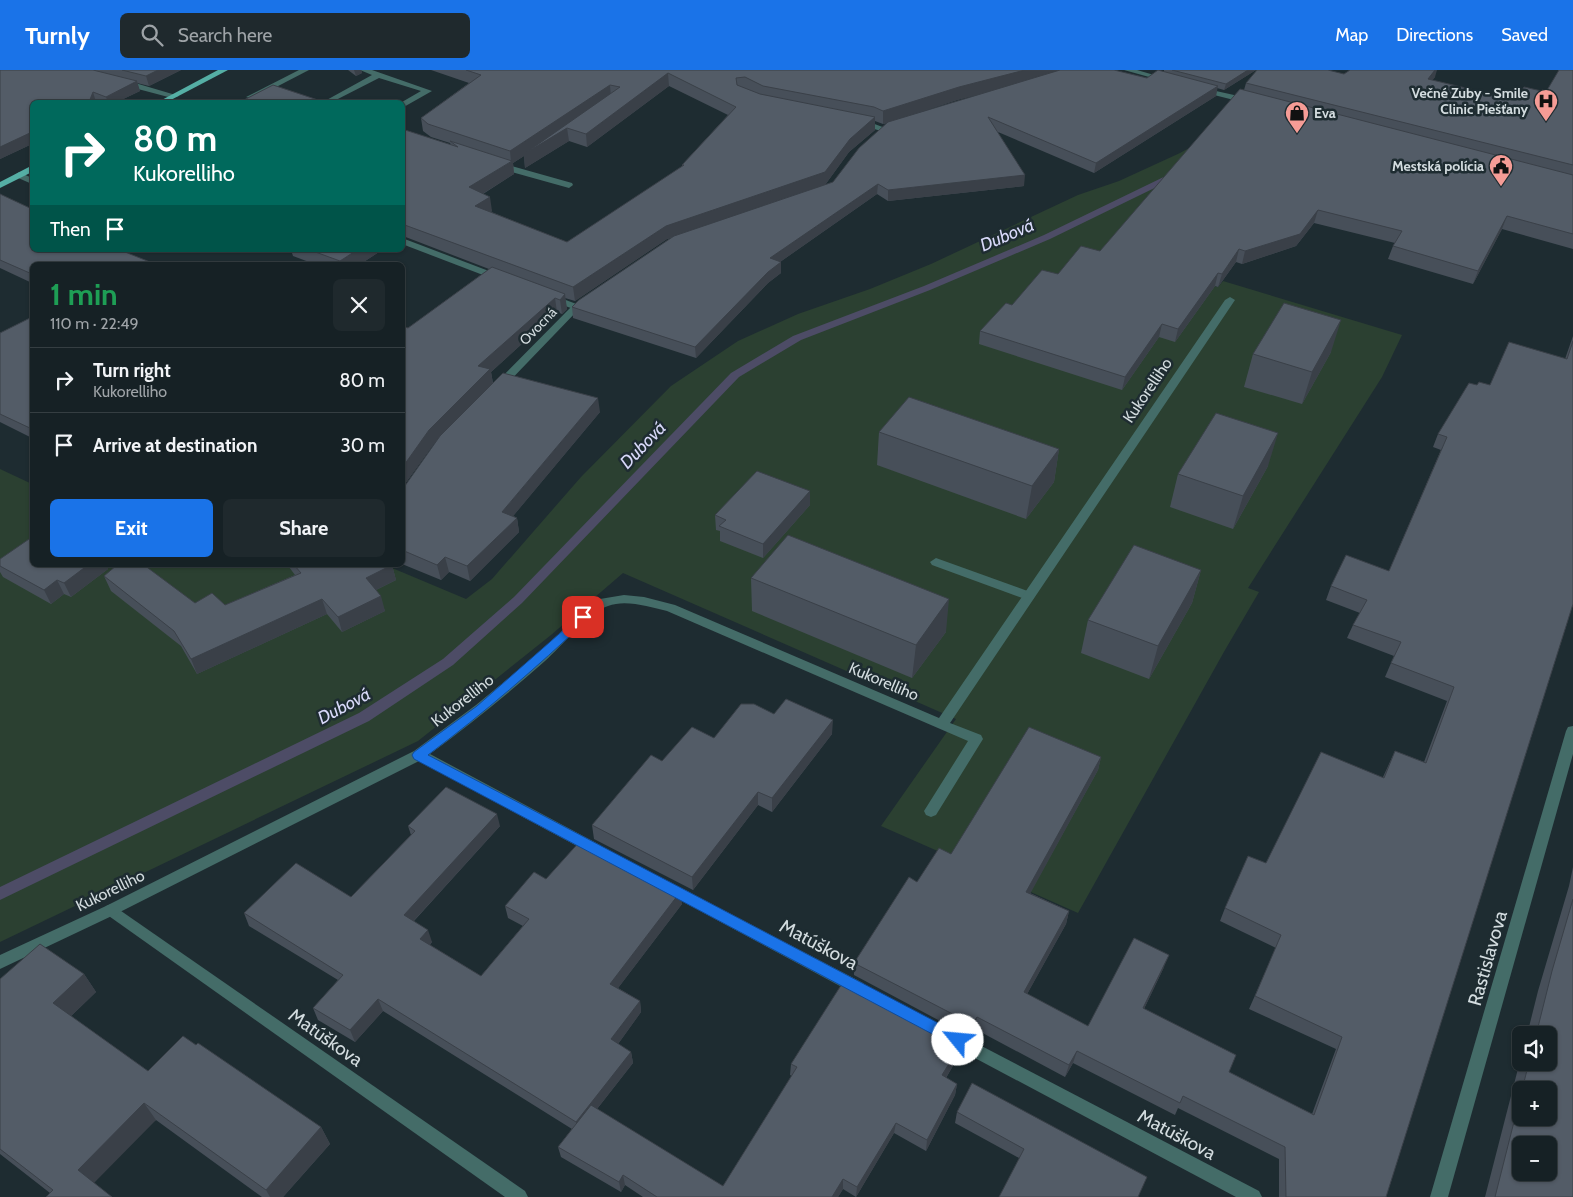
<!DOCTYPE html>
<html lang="en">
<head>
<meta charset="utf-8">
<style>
	:root { --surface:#162125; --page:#1f292d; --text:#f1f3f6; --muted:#9ea3a7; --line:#353e42; --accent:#1a73e8 }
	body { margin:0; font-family:Cabin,sans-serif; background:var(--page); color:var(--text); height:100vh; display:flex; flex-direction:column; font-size:19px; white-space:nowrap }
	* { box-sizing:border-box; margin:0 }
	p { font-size:16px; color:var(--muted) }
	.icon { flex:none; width:28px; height:28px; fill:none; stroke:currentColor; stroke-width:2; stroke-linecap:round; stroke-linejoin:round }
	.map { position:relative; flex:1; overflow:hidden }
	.sheet { position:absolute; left:30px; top:192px; width:375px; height:305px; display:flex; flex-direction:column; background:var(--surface); border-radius:8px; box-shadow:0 1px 4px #0004,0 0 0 1px var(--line) }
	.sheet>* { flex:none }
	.banner { position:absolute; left:30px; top:30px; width:375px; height:152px; border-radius:8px; box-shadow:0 1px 4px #0004,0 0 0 1px var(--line); background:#00695c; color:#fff; overflow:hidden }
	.fabs { position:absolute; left:1512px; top:956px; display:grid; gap:10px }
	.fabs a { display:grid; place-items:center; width:45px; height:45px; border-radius:8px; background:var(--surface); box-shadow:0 1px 4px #0004,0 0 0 1px var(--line); font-size:25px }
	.pin { position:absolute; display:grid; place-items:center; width:42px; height:42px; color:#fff; margin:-21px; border-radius:10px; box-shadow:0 2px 8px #0006 }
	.me { position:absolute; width:55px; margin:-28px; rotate:298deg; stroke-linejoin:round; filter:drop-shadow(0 0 4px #0008) }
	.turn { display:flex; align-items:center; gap:18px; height:105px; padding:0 20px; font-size:22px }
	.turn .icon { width:65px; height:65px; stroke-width:2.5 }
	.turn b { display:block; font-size:35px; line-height:42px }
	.then { display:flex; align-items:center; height:48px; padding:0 20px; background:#0003; gap:10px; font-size:19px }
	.round { display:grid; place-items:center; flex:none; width:52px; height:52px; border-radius:8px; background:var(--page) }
	.overview { display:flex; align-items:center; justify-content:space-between; height:85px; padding:0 20px }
	h1 { font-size:30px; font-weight:800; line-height:38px; color:#1e9e55 }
	.primary-button { display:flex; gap:10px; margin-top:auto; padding:10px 20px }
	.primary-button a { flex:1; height:58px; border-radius:8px; background:var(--accent); color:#fff; font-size:20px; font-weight:800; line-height:58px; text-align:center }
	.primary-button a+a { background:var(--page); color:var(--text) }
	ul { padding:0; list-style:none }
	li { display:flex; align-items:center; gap:15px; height:65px; padding:0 20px; border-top:1px solid var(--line) }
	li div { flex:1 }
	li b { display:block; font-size:19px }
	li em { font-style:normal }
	header { display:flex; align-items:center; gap:30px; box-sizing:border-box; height:70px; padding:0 25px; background:var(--accent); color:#fff }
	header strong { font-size:24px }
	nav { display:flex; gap:28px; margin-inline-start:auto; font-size:18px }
	.search { width:350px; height:45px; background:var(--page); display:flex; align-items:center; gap:12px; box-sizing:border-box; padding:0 18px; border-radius:8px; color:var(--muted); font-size:19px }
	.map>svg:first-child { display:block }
	.green { fill:#2b4031 }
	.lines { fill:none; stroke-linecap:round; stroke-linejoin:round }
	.stream { fill:#4d4c66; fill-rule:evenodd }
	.lane { fill:#446c68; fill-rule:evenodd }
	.street { fill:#446c68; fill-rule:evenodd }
	.primary { fill:#55afa5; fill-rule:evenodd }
	.wall { fill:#474f59; fill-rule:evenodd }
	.shaded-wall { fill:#3a4048 }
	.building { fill:#535c67; stroke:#3a4048; fill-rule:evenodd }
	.route { fill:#1a73e8; stroke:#114b97 }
	.labels { text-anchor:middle; stroke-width:5; stroke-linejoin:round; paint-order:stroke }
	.far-poi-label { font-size:14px; font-weight:bold; fill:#d3dcdf; stroke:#1e2c31; text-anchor:end }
	.far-street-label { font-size:14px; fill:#d3dcdf; stroke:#1e2c31 }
	.street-label { font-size:16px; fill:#d3dcdf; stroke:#1e2c31 }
	.water-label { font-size:18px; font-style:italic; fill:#d7d8f8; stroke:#1e2c31 }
	.near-street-label { font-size:19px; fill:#d3dcdf; stroke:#1e2c31 }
</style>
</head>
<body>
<header>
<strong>Turnly</strong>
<div class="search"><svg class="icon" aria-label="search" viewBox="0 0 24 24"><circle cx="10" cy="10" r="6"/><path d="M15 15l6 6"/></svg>Search here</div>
<nav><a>Map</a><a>Directions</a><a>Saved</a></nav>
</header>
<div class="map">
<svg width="1573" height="1127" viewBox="0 0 1573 1127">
	<rect width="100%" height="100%" fill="#1e2c31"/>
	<path class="green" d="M1247,46L1197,104L1146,127L1154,131L1107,183L1218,217L1223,211L1402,265L1382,307L1248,518L1259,522L1225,580L1078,843L881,756L956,649L623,503L551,565L418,671L0,872V399L32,414V495H385L466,529L492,509L581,407L671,316L738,271L798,244L870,219L931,194L1078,125L1119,111L1180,83Z"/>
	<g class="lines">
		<path class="stream" d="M1174,102L1178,105L1177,107L1050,169L930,220L801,270L739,307L522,533L453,595L369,651L0,830V817L359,643L443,589L514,527L731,303L793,266L924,216L1044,165Z"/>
		<g class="lane">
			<path d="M299,0H309L253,29L246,27Z"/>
			<path d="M360,0H372L432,21L402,38V32L421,21L379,8L332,32H323L372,5Z"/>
			<path d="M855,49H861L888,59L884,62L855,53Z"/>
			<path d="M497,92L572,113L573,115L569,118L494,97V93Z"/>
			<path d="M19,102L32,108V114L16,107L15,105Z"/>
			<path d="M402,168L502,206L504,208L502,210H496L402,174Z"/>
			<path d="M550,224L579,235L581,237L576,240L547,229V225Z"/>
			<path d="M936,488L1033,523L1035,526L1033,529H1025L932,495L930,492Z"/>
			<path d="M111,834L525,1121L528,1127H505L106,844L104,840L106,836Z"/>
		</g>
		<g class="street">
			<path d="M1124,0H1137L1171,10L1167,12Z"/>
			<path d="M119,10H125L179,26L172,28L119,14Z"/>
			<path d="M1198,17L1252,29L1253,31L1246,33L1198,21Z"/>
			<path d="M586,227L591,230L579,239L503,318H495V314L573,235Z"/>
			<path d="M1230,227L1235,230L950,653L981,665L983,669L936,745L931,747L926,745L924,741L968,671L667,541C649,537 626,529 608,536C588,543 562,576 545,591C508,624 469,655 430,684L600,775L602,779L600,783L595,785L590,783L419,691L116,844L0,899V885L106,836L414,681L476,635L538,584L579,544L600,529L624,525L644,527L675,535L939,648L1225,230Z"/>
			<path d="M1573,656V684L1448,1127H1430L1566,661L1568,657Z"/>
			<path d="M668,811L863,913L866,918L863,923L858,925L853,923L663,821L661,817L663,813Z"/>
			<path d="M949,959L1259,1121L1262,1127H1236L943,971L941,966L943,961Z"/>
		</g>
		<g class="primary">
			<path d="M218,0H228L167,32H158Z"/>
			<path d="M29,97H32V102L0,118V112Z"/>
		</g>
	</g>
	<g class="wall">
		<path d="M0,0H181L149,16L137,13L140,21L117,32H32V74L0,89Z"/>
		<path d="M348,0H361L362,3L356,6Z"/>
		<path d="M431,0H1114L1147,8L1164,2V0H1256L1224,20L1217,18L1216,26L1094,103L998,62L1024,116L888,131L877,124L780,192H781V203L768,213L696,288L573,248L572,237L671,168L667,169L575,231L565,228L567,239L562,244L557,242L491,302L493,313L600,342L513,446L517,448L519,462L470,511L449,502L441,510L402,494V420L439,368L433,375L402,418V256L408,258L489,199L403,166L402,59L451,75L450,73L431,67L423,61L421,48L469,13ZM669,16L728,45L682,95V97L567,172L491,142L492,141L483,124L514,104L513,93L524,86L525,98L569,71L587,77ZM988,22L896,50L957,30ZM875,51L883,54L888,53L833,112L825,115L849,82L875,60Z"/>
		<path d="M1573,0V179L1502,159L1473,214L1388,189L1393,176L1395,173L1314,153L1296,176L1242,194L1236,192L1218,217L1215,216L1175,272L1159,267L1122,320L979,274L980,261L1012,235L1058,204L1100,181L1244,20L1246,13L1344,4L1435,7L1432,10L1516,30L1546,22Z"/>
		<path d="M0,124L32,180L155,194L156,195H32V213L0,198Z"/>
		<path d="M291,180H382L359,195H317L293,186Z"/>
		<path d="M32,247V368L0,352V263Z"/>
		<path d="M1573,266V534L1386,1127H1279V1089L1178,1038L1175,1045L1073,993L1065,1007L975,959L970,967L854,905V893L917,812L951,784L1101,687L1098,700L1030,823L1069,841L1066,854L1027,924L1088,956L1164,897L1144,939L1229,1002L1312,1044L1336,979L1249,939L1276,878L1220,851L1225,838L1266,793L1383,707L1395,681L1424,692L1447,631L1385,607L1394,586L1347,568L1353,555L1360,543L1326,530L1331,516L1389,501L1441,380L1433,377L1438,364L1477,315H1490L1565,289Z"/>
		<path d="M1331,282L1302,334L1244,317L1253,284Z"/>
		<path d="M879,362L1059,379L1054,412L1026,449L877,395Z"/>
		<path d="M1268,396L1233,459L1170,437L1178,404Z"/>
		<path d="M810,435L763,488L720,471V461L716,460L715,445Z"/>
		<path d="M0,489L32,495H106L108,499L71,527L64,524L51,534L3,507L0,502Z"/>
		<path d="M288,495H392L396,510L376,520L385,541L342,562L327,544L197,604L181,576L111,521L104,506L195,533L225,535L295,505L289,497Z"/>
		<path d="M1201,500L1192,533L1149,609L1081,583L1088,550Z"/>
		<path d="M751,508L946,562L912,608L752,541Z"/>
		<path d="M774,644L832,664L772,742L758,735L693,820L594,769L592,755L662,691L714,668Z"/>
		<path d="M408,756H500L414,851L432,872L430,875L481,906L523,856L508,848L505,836L546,809L682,834L618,918L640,931L641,942L618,974L631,982L633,993L597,1039L723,1116L792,1006L790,1005L791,994L963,971L961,982L946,1008L957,1014L955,1025L926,1081L894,1063L856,1127L843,1119L838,1127H643L625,1115L621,1122L561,1087L558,1077L572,1059L383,941L355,972L318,950L313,938L338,910L249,856L244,843L351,827L411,765Z"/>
		<path d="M1573,797V1127H1485L1521,987V992H1549V965H1527L1538,921L1569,816ZM1521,1020H1549L1521,1048Z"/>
		<path d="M84,904L96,922L71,946L148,1001L321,1057L330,1074L283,1127H262L156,1050L50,1123L0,1084V909Z"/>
		<path d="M957,1042L1147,1107L1019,1088L955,1053Z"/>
	</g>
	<g class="shaded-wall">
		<path d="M158,0H181L149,16L146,6Z"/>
		<path d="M354,0H361L362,3L356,6Z"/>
		<path d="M1025,0H1071L957,30L883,54V41L959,17Z"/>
		<path d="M1248,0H1256L1224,20L1226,14Z"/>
		<path d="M1435,0H1437L1435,7L1424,21L1428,9Z"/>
		<path d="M668,3L669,16L587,77L586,64Z"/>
		<path d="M137,11L140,21L117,32H108L106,27Z"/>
		<path d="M610,15L611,27L567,58L569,71L525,98L524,86L513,93L514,104L471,131L469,117L511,92L510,81Z"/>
		<path d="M1218,16L1216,26L1094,103L1096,93Z"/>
		<path d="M93,22L96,32H89Z"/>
		<path d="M875,47V60L849,82L825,115L667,169L575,231L573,217L666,156L850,69Z"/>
		<path d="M32,62V74L0,89V77Z"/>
		<path d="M1025,105L1024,116L888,131V120Z"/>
		<path d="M878,114L877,124L770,199V188Z"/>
		<path d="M490,127L492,141L477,149L475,136Z"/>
		<path d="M1318,140L1314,153L1296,176L1242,194L1245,181Z"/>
		<path d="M1507,146L1502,159L1473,214L1478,201Z"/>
		<path d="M1239,179L1236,192L1218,217L1222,204Z"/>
		<path d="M357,180H382L359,195H341L340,191Z"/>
		<path d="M781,192V203L768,213L696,288L695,277L768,202Z"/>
		<path d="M1218,203L1215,216L1175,272L1178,259Z"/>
		<path d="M565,224L567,239L562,244L560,230Z"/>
		<path d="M555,228L557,242L491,302L493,314L433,375L402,418V398L429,360L478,296Z"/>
		<path d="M1341,250L1331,282L1302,334L1312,302Z"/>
		<path d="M1162,254L1159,267L1122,320L1125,307Z"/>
		<path d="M598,328L600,342L504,457L502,442Z"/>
		<path d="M1278,363L1268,396L1233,459L1243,426Z"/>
		<path d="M1059,379L1054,412L1026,449L1032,416Z"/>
		<path d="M810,421V435L763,488V474Z"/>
		<path d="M517,448L519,462L470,511L467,496Z"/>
		<path d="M445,487L449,502L441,510L437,495Z"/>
		<path d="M88,495H106L108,499L71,527L64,513Z"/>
		<path d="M392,495L396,510L370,523L366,508Z"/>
		<path d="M1201,500L1192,533L1149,609L1158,576Z"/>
		<path d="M57,510L64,524L51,534L44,520Z"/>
		<path d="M381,526L385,541L342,562L338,547Z"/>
		<path d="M322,529L327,544L197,604L191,589Z"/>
		<path d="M949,529L946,562L912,608L916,575Z"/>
		<path d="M833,650L832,664L772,742V728Z"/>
		<path d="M1101,687L1098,700L1024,835L1026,822Z"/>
		<path d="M758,722V735L693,820L692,807Z"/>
		<path d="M497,744L500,756L408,857L404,845Z"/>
		<path d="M681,821L682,834L612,926L610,914Z"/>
		<path d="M1069,841L1066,854L1021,935L1024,922Z"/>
		<path d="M428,860L432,872L424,881L420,869Z"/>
		<path d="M1169,885L1164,897L1138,951L1143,938Z"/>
		<path d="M84,904L96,922L66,951L53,933Z"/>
		<path d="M378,929L383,941L355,972L350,960Z"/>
		<path d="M640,931L641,942L613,981L611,969Z"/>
		<path d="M977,947L975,959L970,967L972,954Z"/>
		<path d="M963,971L961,982L941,1016L942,1005Z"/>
		<path d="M1077,981L1073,993L1065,1007L1069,995Z"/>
		<path d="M631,982L633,993L578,1063L576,1052Z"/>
		<path d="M957,1014L955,1025L926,1081L927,1070Z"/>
		<path d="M144,1033L156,1050L91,1116L78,1100Z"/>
		<path d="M896,1053L894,1063L856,1127L857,1117Z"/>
		<path d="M321,1057L330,1074L283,1127H270L266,1120Z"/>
		<path d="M623,1105L625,1115L621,1122L619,1112Z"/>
		<path d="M843,1109V1119L838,1127H832Z"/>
	</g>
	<g class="building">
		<path d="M0,0H93L137,11L106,27L93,22L89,32H32V62L0,77Z"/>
		<path d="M122,0H158L146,6Z"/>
		<path d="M466,0H1025L959,17L883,41L874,37L763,16L745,7L736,8L737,15L760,24L875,47L850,69L825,102L666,156L573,217L402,154V59L458,77L450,71L512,91L469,117L490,127L475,136L567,172L684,95H682L736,37L668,3L586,64L567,58L524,84L620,17L610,15L510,81L428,54L421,48L481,5Z"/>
		<path d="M1060,0H1114L1147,8L1158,0L1218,16L1096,93L988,47L1025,105L888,120L878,114L770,188L781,192L768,202L695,277L572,237L579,230L674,166L833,112L859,78L888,52Z"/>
		<path d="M1172,0H1248L1226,14Z"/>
		<path d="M1257,0H1328L1344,4L1350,0H1435L1428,9L1516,30L1524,17L1546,22L1559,0H1573V95L1246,13Z"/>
		<path d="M273,15L324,32H240Z"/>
		<path d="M1240,19L1573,105V164L1507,146L1478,201L1393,176L1402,161L1318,140L1300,164L1245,181L1239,179L1222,204L1218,203L1178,259L1162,254L1125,307L980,261L1006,233L1012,235L1042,200L1058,204L1081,176L1100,181Z"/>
		<path d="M0,124L32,139V180H120L155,194L154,195H32V204L0,190Z"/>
		<path d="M310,180H357L340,191Z"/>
		<path d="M492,197L565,224L560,230L555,228L478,296L490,299L429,360L402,398V256L408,258Z"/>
		<path d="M1284,233L1341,250L1312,302L1253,284Z"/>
		<path d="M32,247V359L0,344V263Z"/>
		<path d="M1573,271V534L1386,1127H1286L1285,1077L1183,1026L1180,1033L1077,981L1069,995L977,947L972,954L854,893L909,807L917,812L939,778L951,784L1029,657L1101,687L1026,822L1069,841L1024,922L1088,956L1134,868L1169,885L1143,938L1236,985L1229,1002L1314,1045L1342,967L1255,926L1281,865L1225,838L1248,786L1266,793L1321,682L1384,708L1395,681L1426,693L1454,617L1391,593L1401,572L1353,555L1367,530L1331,516L1346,485L1389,501L1447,367L1438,364L1469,313L1477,315L1479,312L1490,315L1509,272L1567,289Z"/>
		<path d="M503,303L598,328L502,442L517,448L467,496L445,487L437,495L402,480V420L440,366Z"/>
		<path d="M909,327L1059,379L1032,416L879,362Z"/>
		<path d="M1216,343L1278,363L1243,426L1178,404Z"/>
		<path d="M757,401L810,421L763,474L719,456L726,450L715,445Z"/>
		<path d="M788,465L949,529L916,575L751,508Z"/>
		<path d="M32,467V495H88L64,513L57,510L44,520L0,496V489Z"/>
		<path d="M1134,475L1201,500L1158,576L1088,550Z"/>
		<path d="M117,495H144L195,533L212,523L225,535L301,503L294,495H392L366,508L381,526L338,547L322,529L191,589L174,561L104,506Z"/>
		<path d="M786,629L833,650L772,728L758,722L692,807L592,755L651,685L662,691L692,657L714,668L741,634H754L774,644Z"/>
		<path d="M446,717L497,744L404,845L428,860L420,869L481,906L529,849L505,836L534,802L546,809L582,769L681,821L610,914L640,931L611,969L631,982L576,1052L378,929L350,960L313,938L343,905L244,843L296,793L351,827L415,761L408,756Z"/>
		<path d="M1573,829V1127H1495L1521,1024V1048H1549V1020H1522L1529,992H1549V965H1536L1552,901ZM1521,1075H1549V1102H1521Z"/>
		<path d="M40,874L84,904L53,933L148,1001L183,966L196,975L198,973L321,1057L266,1120L144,1033L78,1100L112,1127H46L53,1120L0,1079V909Z"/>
		<path d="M845,909L963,971L942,1005L957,1014L927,1070L896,1053L857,1117L843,1109L832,1127H657L623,1105L619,1112L558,1077L591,1035L723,1116L797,997L791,994Z"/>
		<path d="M972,1013L1147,1107L1138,1127H999L1024,1079L957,1042Z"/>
	</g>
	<path class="route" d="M583,543L587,544V550C536,598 484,643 428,685L963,966L965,970L963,975L958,977L953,975L414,689L412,685L414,682L477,636Z"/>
	<defs>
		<g id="hospital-pin" transform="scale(1.25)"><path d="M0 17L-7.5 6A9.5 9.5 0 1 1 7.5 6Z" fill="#f59c96" stroke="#1e2c31"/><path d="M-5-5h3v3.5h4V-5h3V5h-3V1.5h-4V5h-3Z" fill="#111"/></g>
		<g id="shop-pin" transform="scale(1.25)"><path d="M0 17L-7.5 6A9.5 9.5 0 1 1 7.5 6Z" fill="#f59c96" stroke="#1e2c31"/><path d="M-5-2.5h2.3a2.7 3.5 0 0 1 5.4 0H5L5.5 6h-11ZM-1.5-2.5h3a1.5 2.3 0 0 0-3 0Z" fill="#111"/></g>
		<g id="civic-pin" transform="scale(1.25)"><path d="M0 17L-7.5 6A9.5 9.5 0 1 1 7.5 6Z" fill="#f59c96" stroke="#1e2c31"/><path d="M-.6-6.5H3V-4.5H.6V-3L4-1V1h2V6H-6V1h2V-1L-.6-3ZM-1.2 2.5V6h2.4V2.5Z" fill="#111"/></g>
	</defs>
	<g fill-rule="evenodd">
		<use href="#hospital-pin" x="1546" y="31"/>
		<use href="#shop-pin" x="1297" y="43"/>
		<use href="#civic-pin" x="1501" y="96"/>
	</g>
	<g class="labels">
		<g class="far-poi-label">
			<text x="1528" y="28">Večné Zuby - Smile<tspan x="1528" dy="16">Clinic Piešťany</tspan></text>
			<text x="1314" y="48" text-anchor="start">Eva</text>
			<text x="1484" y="101">Mestská polícia</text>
		</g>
		<g class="far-street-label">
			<text transform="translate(538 256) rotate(-46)" y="5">Ovocná</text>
		</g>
		<g class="street-label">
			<text transform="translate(1147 320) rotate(-56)" y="6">Kukorelliho</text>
			<text transform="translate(884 611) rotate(23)" y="6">Kukorelliho</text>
			<text transform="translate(462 630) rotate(-38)" y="6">Kukorelliho</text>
			<text transform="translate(110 820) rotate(-26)" y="6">Kukorelliho</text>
		</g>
		<g class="water-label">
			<text transform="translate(1007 165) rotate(-23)" y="6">Dubová</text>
			<text transform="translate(643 375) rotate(-46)" y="6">Dubová</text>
			<text transform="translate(344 636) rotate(-28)" y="6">Dubová</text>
		</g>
		<g class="near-street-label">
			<text transform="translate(819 874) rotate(28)" y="7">Matúškova</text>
			<text transform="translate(1487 888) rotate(-74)" y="7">Rastislavova</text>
			<text transform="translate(326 967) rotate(35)" y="7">Matúškova</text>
			<text transform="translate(1177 1064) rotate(28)" y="7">Matúškova</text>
		</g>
	</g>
</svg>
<div class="fabs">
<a><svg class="icon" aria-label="sound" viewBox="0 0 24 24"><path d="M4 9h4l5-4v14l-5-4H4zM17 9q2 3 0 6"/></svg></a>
<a>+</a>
<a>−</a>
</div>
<div class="pin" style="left:583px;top:547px;background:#d93025"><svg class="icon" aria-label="arrive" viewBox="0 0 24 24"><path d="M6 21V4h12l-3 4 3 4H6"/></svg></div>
<svg class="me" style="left:958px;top:970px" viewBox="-20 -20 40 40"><circle r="19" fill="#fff"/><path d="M0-13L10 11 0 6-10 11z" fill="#1a73e8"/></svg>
<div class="banner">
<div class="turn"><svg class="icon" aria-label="right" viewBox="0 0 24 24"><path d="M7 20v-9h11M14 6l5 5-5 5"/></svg><div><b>80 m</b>Kukorelliho</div></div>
<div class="then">Then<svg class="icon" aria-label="arrive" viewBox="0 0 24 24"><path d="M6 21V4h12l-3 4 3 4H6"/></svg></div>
</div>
<section class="sheet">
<div class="overview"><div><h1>1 min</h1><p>110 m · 22:49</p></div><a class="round"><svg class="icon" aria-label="close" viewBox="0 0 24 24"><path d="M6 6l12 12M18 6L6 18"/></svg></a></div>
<ul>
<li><svg class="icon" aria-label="right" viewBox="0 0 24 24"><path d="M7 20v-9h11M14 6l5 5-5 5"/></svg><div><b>Turn right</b><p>Kukorelliho</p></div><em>80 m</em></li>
<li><svg class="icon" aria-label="arrive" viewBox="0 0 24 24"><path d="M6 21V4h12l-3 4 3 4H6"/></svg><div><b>Arrive at destination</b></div><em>30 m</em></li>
</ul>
<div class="primary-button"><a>Exit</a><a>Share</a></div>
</section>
</div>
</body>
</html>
